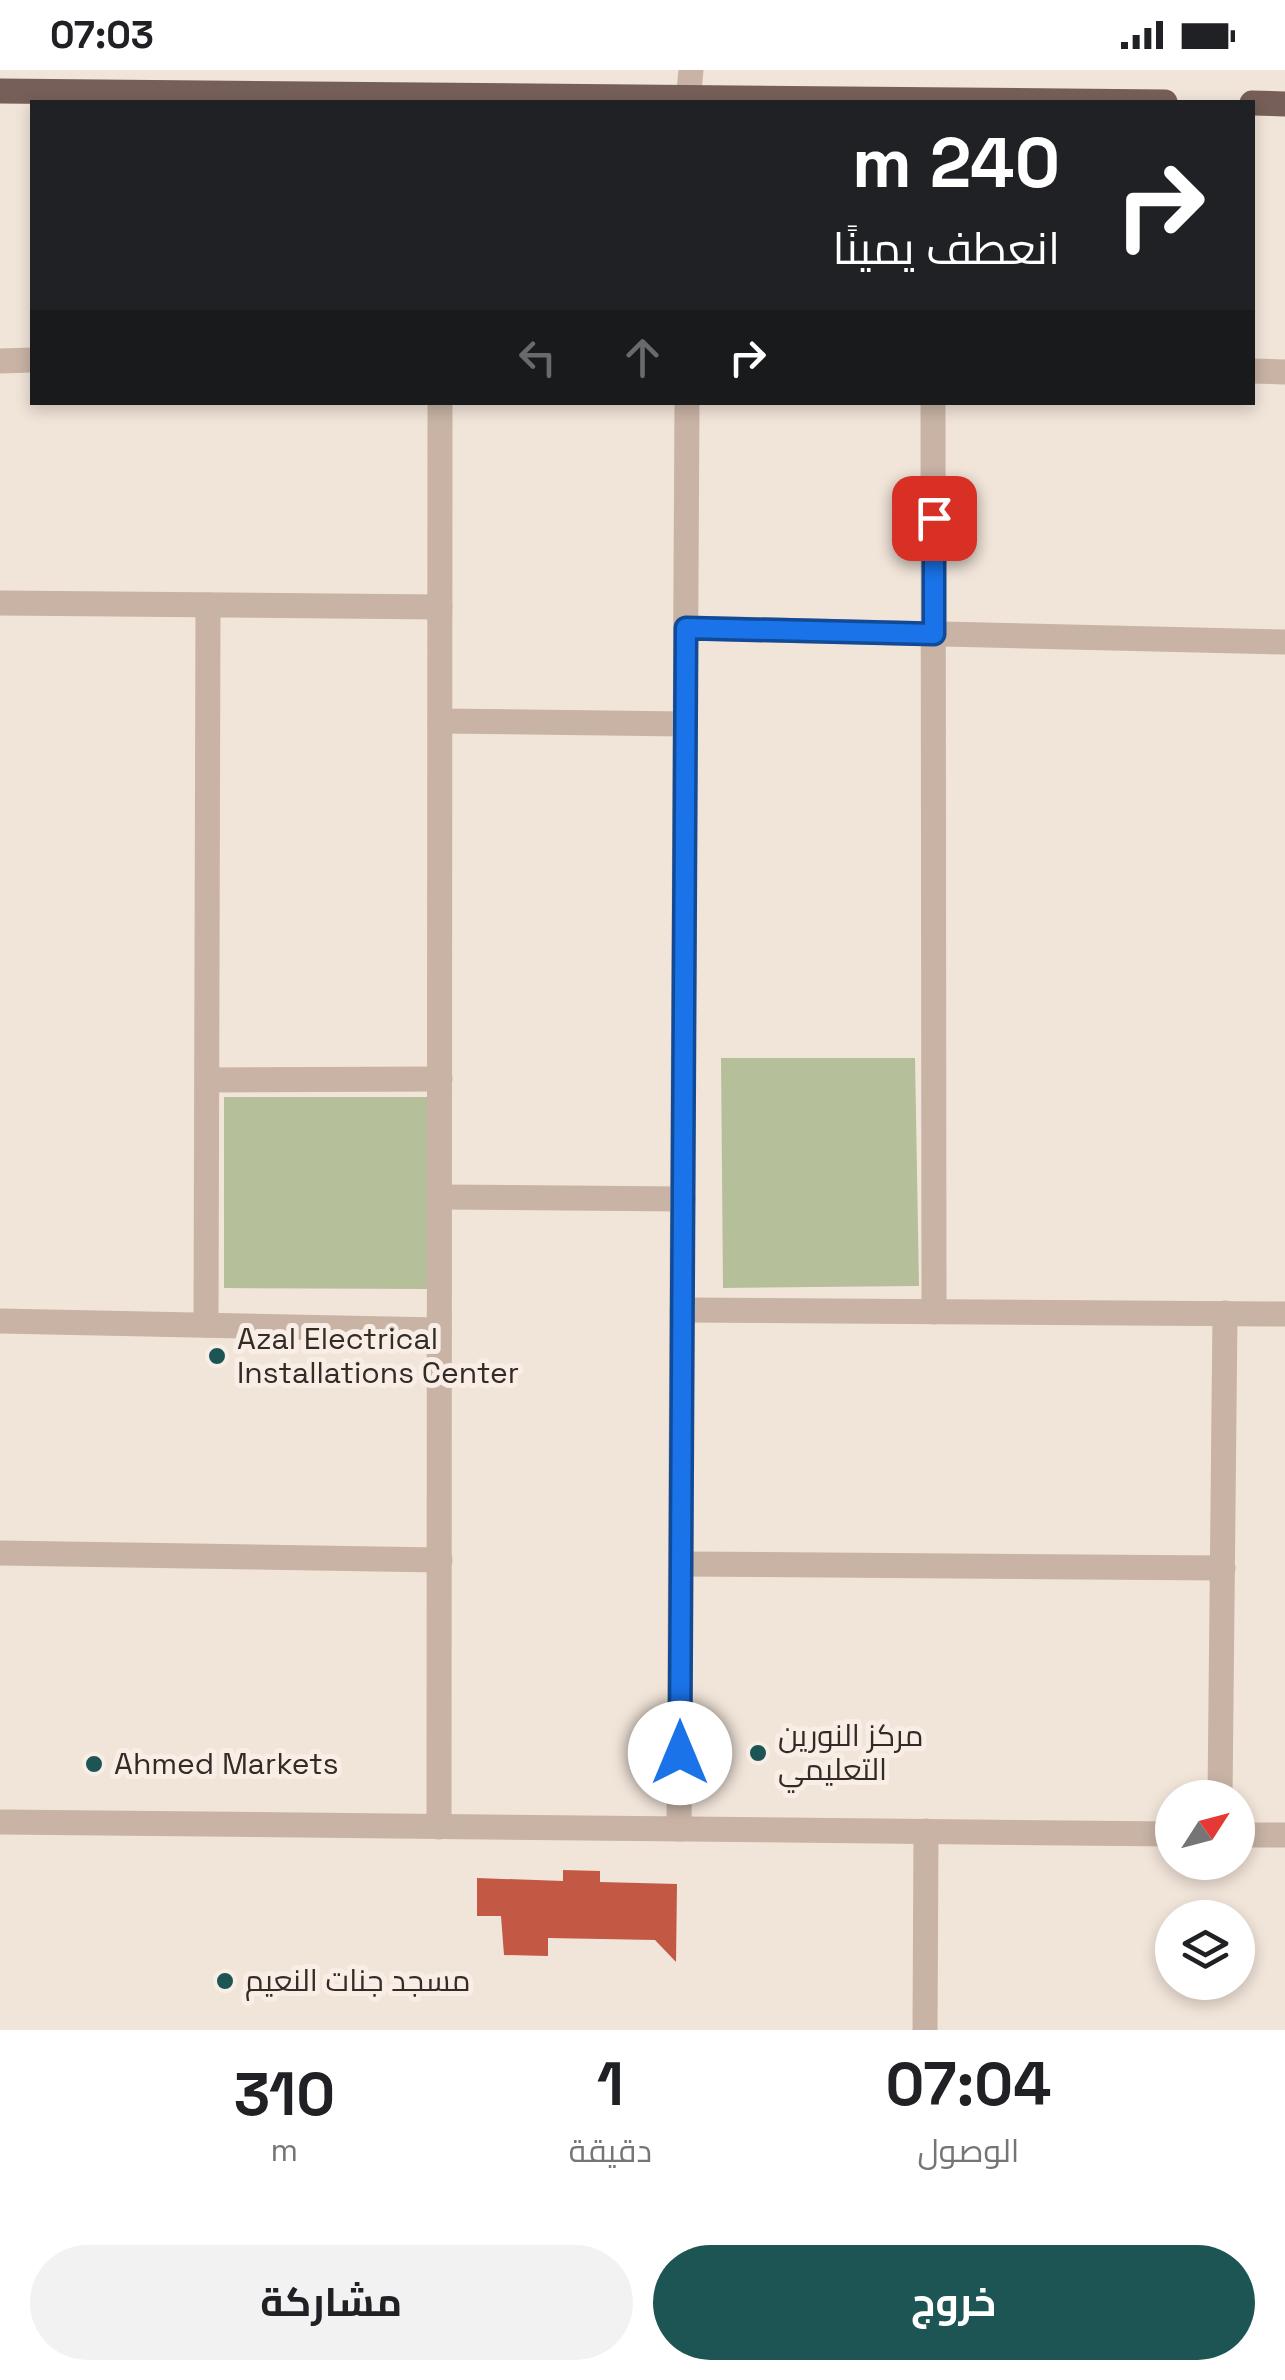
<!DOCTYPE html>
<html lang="ar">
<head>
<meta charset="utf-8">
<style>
	:root { --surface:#fff; --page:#f2f2f2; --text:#202124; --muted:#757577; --accent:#1d5454 }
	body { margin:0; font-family:"Space Grotesk",Cairo,sans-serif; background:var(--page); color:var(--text); direction:rtl; height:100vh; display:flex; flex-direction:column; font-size:38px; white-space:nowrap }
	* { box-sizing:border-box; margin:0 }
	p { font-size:32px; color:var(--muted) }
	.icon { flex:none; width:55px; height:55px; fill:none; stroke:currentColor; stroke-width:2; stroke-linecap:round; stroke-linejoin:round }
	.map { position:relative; height:1960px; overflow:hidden; direction:ltr }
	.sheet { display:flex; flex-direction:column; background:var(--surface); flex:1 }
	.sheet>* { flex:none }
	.banner { position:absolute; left:30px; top:30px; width:1225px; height:305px; border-radius:0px; box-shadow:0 5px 15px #0003; direction:rtl; background:#202124; color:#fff; overflow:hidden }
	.needle { width:65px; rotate:54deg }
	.tools { position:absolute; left:1155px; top:1710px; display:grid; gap:20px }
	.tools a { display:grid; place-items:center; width:100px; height:100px; border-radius:50%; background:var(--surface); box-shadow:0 5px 15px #0003; font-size:50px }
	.pin { position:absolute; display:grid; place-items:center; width:85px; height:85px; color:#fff; margin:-42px; border-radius:20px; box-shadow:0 5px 15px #0006 }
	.me { position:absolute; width:110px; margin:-55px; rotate:0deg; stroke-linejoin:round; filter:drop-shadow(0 0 8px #0008) }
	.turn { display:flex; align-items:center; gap:35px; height:210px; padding:0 30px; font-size:45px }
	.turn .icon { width:130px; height:130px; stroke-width:2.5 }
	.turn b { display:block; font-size:70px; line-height:85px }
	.lanes { display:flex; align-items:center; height:95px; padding:0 30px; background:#0003; justify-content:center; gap:50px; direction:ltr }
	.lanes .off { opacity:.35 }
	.eta { display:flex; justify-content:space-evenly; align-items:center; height:170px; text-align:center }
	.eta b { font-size:60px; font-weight:700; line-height:70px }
	.primary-button { display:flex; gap:20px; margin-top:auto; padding:20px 30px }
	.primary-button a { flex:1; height:115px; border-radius:60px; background:var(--accent); color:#fff; font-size:40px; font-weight:700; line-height:115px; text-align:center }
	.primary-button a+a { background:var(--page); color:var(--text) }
	.status { display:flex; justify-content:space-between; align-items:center; height:70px; padding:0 50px; background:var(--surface); direction:ltr }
	.status svg { height:28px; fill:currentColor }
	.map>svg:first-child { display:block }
	.green { fill:#b5bf9a }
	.building { fill:#c35944 }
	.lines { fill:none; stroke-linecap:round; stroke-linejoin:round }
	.minor { stroke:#c8b3a5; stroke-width:25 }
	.major { stroke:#765f58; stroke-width:25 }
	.route-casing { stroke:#114b97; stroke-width:25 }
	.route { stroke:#1a73e8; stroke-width:18 }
	.poi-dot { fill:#1d5454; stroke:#f8eee5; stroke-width:4 }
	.labels { text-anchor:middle; stroke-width:10; stroke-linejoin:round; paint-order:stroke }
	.poi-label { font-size:30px; fill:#342a26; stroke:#f8eee5; text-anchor:start }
</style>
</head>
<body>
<div class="status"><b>07:03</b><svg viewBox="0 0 49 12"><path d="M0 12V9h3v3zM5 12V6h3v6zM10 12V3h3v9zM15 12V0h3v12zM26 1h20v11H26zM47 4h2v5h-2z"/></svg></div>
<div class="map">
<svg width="1285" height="1960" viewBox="0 0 1285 1960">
	<rect width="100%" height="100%" fill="#f1e4d9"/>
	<g class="green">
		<path d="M721,988H915L919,1216L723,1218Z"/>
		<path d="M224,1027H429V1219L224,1218Z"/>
	</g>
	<path class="building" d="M563,1800L600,1801V1812L677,1814L676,1892L655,1870L548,1868V1886L504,1885L501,1846H477V1808L563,1811Z"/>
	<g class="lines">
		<g class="minor">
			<path d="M688,32L691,0"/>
			<path d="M0,291L32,290"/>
			<path d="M1252,301L1285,302"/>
			<path d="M933,332L934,1242"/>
			<path d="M0,533L440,537"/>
			<path d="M686,558L1285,572"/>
			<path d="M440,651L685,654"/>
			<path d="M207,1010L440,1009"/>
			<path d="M440,1127L683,1129"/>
			<path d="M682,1240L1285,1244"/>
			<path d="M0,1251L439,1260"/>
			<path d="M206,1255L208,535"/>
			<path d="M0,1483L440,1490"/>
			<path d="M681,1494L1223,1498"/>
			<path d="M1220,1728L1225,1243"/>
			<path d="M0,1752L1172,1764"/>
			<path d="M439,1757L440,332"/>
			<path d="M679,1759L687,332"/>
			<path d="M1238,1765H1285"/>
			<path d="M925,1960L926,1761"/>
		</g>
		<g class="major">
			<path d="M0,21L1165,32"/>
			<path d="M1252,33L1285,34"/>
		</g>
	</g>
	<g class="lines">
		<g class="route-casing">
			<path id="route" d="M680,1683L686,558L934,564V448"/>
		</g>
		<use href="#route" class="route"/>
	</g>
	<g class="poi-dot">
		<circle cx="217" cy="1286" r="10"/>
		<circle cx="758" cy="1683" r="10"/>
		<circle cx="94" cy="1694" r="10"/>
		<circle cx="225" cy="1911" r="10"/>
	</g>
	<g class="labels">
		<g class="poi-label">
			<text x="237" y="1279">Azal Electrical<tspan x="237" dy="34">Installations Center</tspan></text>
			<text x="778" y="1676">مركز النورين<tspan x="778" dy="34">التعليمي</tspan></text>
			<text x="114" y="1704">Ahmed Markets</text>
			<text x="245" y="1921">مسجد جنات النعيم</text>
		</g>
	</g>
</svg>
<div class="tools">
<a><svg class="needle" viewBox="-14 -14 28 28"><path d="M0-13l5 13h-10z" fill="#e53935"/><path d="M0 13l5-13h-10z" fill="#757577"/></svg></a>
<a><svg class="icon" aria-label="layers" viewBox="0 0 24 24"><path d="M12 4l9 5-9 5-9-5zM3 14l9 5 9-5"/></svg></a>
</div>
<div class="pin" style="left:934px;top:448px;background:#d93025"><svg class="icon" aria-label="arrive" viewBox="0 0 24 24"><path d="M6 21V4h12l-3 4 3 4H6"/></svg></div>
<svg class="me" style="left:680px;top:1683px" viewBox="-20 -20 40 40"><circle r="19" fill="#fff"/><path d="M0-13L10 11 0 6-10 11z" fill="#1a73e8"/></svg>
<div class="banner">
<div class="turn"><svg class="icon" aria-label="right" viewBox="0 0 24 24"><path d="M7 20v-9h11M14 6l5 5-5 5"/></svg><div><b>240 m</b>انعطف يمينًا</div></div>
<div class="lanes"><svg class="icon off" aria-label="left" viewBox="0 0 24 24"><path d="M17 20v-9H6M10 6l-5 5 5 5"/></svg><svg class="icon off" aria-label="ahead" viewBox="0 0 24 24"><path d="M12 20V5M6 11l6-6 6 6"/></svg><svg class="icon" aria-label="right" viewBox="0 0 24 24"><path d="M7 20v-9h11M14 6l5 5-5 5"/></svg></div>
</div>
</div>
<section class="sheet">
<div class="eta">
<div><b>07:04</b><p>الوصول</p></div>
<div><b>1</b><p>دقيقة</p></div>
<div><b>310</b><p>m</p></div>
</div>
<div class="primary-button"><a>خروج</a><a>مشاركة</a></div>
</section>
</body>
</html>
